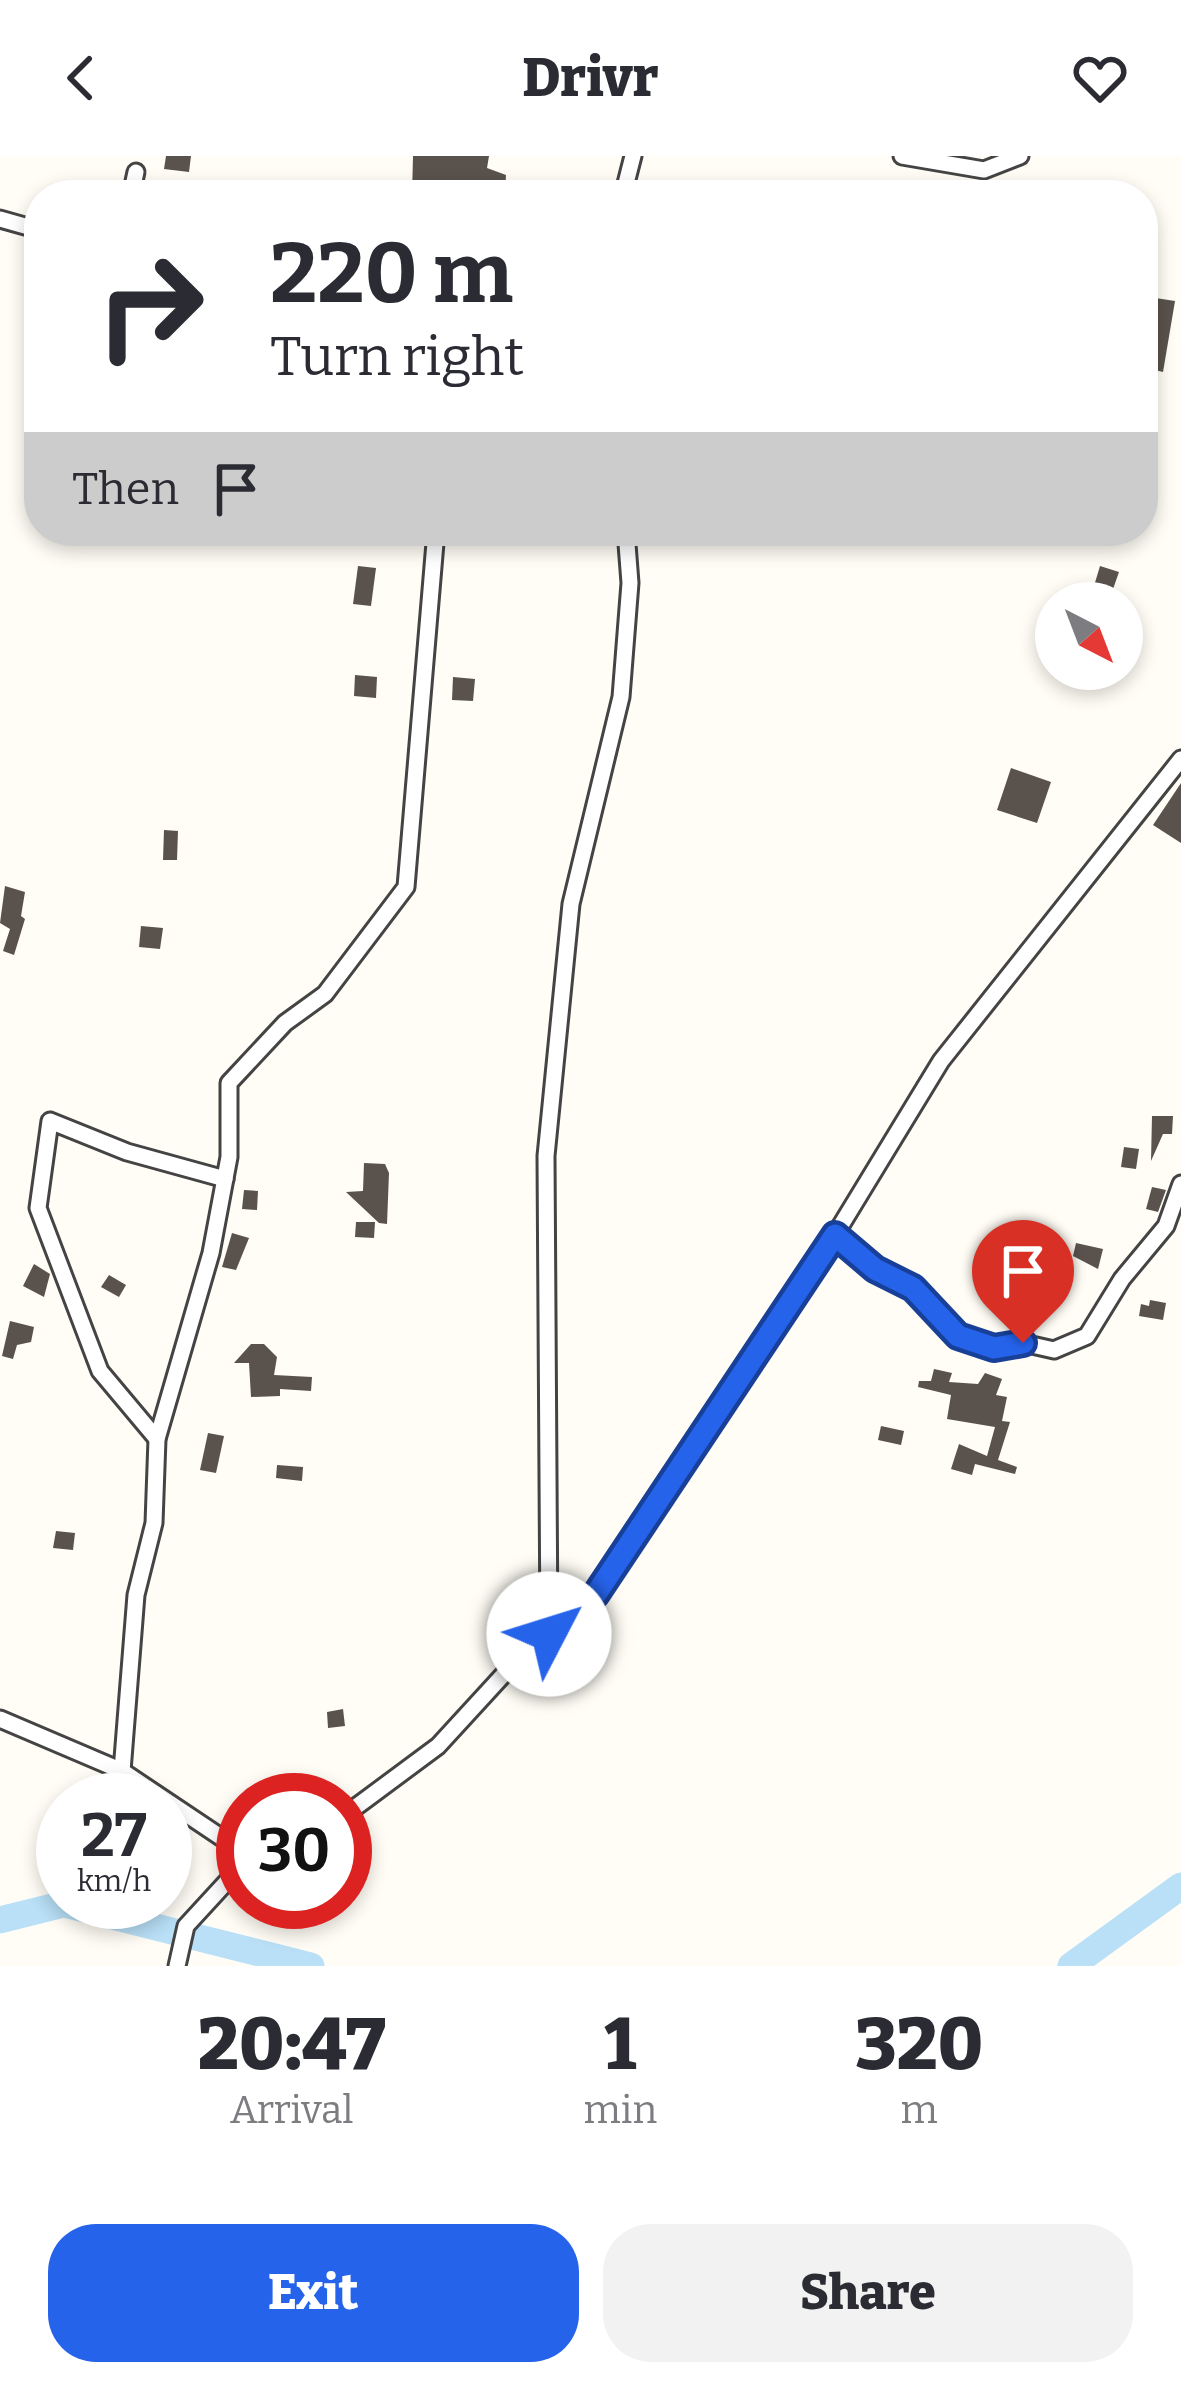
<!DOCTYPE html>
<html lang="en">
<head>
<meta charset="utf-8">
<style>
	:root { --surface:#fff; --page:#f2f2f3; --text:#2b2b33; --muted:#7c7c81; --accent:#2563eb }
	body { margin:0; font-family:Bitter,serif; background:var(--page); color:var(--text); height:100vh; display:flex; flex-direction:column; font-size:45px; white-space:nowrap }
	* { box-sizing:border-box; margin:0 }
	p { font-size:39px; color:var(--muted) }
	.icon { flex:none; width:66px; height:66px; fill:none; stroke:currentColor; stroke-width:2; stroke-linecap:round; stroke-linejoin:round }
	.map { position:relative; height:1810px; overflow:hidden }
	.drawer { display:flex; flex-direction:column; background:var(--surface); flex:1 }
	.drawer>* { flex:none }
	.guide { position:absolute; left:24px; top:24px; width:1134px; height:366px; border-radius:48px; box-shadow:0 6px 18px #0003; background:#fff; color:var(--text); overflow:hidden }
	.needle { width:78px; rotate:138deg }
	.buttons { position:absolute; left:1035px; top:426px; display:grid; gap:24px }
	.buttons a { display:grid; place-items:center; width:108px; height:108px; border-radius:50%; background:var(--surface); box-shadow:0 6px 18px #0003; font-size:60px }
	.speed { position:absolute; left:36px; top:1617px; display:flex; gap:24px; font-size:60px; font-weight:700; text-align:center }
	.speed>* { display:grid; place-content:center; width:156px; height:156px; border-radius:50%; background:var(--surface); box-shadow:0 6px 18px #0003; line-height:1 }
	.speed small { font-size:30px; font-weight:400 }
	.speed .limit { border:18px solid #d22; background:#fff; color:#111 }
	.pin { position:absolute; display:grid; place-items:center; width:102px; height:102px; color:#fff; margin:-123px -51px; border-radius:50% 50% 50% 0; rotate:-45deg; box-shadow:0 0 12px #0007 }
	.pin .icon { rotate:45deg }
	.me { position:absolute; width:132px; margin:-66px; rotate:50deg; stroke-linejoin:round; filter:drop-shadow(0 0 9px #0008) }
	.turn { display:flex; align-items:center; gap:42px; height:252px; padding:0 48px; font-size:54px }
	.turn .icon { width:156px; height:156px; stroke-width:2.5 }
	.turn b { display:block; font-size:84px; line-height:102px }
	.then { display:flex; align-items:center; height:114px; padding:0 48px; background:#0003; gap:24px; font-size:45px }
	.eta { display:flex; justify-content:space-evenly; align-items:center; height:204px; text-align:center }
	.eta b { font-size:72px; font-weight:800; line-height:84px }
	.button { display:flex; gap:24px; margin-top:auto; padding:24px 48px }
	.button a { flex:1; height:138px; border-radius:48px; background:var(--accent); color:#fff; font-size:48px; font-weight:800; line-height:138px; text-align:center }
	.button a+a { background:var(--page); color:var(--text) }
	header { display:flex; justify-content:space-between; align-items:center; height:156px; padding:0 48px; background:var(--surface); font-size:54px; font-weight:800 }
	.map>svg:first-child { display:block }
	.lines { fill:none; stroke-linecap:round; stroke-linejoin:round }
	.river { stroke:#b9e0f7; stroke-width:27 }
	.building { fill:#5a524d }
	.minor-casing { stroke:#444; stroke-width:21 }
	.minor { stroke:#fff; stroke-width:15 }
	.route-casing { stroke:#184099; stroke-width:30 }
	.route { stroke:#2563eb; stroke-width:21 }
</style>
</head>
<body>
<header><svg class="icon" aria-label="back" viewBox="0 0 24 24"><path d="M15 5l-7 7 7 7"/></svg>Drivr<svg class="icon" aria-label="heart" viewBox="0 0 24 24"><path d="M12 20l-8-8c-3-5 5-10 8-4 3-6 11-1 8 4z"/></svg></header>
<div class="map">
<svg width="1181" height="1810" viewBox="0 0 1181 1810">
	<rect width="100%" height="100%" fill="#fffdf5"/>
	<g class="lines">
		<g class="river">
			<path d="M0,1764L64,1748L311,1810"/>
			<path d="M1071,1810L1181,1730"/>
		</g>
	</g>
	<g class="building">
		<path d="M166,0H191L189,16L164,13Z"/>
		<path d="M413,0H489L487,12L506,19L505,37L412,39Z"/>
		<path d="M1149,141L1175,145L1163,216L1143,211Z"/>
		<path d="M358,410L376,412L371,450L353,448Z"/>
		<path d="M1100,410L1119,416L1112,436L1094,430Z"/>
		<path d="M355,519L377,521L376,542L354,540Z"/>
		<path d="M453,521L475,523L473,545L452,544Z"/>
		<path d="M1011,612L1051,626L1037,667L997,654Z"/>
		<path d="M1181,627V687L1153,669Z"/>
		<path d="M164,674L178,675L177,704H163Z"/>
		<path d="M5,730L25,736L21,760L25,763L14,799L3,795L10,773L0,767Z"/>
		<path d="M141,770L163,772L160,793L139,791Z"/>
		<path d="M1152,960H1173L1172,978H1163L1151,1005Z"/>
		<path d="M1124,991L1139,993L1136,1013L1121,1011Z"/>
		<path d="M364,1007L385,1008L389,1017L387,1068L379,1067L346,1036L363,1035Z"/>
		<path d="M1152,1031L1166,1034L1158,1056L1146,1053Z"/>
		<path d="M244,1034L258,1035L257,1054L242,1053Z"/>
		<path d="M356,1066H375L374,1082L355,1081Z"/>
		<path d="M232,1077L249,1082L236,1114L222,1111Z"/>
		<path d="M1076,1087L1103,1093L1098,1113L1073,1100Z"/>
		<path d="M34,1108L50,1118L44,1141L23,1130Z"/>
		<path d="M109,1119L126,1129L119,1141L101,1131Z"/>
		<path d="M1150,1144L1166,1147L1163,1164L1139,1160L1141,1148L1149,1150Z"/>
		<path d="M10,1165L34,1171L31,1186L17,1189L13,1203L2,1200Z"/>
		<path d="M251,1188H264L277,1201L274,1219L312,1221L311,1235L280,1233V1240L251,1241L249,1207H234Z"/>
		<path d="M934,1213L952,1217L949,1226L978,1228L985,1217L1002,1223L996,1239L1007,1241L1002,1265L1010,1266L998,1304L1017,1311L1015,1318L975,1308L972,1319L951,1313L959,1288L987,1300L995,1271L947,1263L951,1239L918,1231L919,1225H931Z"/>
		<path d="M881,1270L904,1275L901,1289L878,1284Z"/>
		<path d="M208,1277L224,1280L216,1317L200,1314Z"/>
		<path d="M277,1309L303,1311L302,1325L276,1322Z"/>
		<path d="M56,1375L75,1377L73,1394L53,1392Z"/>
		<path d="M343,1553L345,1570L328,1572L327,1556Z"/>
	</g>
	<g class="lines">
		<g class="minor-casing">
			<g id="minor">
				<path d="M902,0L984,14L1020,0"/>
				<path d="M131,39L136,16"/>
				<path d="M623,39L633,0"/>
				<path d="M0,63L39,74"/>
				<path d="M835,1079L875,1113L913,1132L959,1180L994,1192L1023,1187L1054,1194L1087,1180L1122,1123L1166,1070L1181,1028"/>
				<path d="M157,1283L100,1215L38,1052L50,965L127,996L225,1023"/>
				<path d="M549,1478L546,1000L571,748L621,541L630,427L626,375"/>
				<path d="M0,1563L122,1615L243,1696"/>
				<path d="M122,1615L136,1439L154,1367L157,1283L211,1097L229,1001V927L285,867L325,838L406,731L436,375"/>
				<path d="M345,1659L438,1590L527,1493L596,1438L835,1079L941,905L1181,603"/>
				<path d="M177,1810L186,1770L243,1708"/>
			</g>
		</g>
		<use href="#minor" class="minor"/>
	</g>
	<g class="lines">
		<g class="route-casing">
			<path id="route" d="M549,1478L596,1438L835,1079L875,1113L913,1132L958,1180L994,1192L1023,1187"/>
		</g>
		<use href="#route" class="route"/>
	</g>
</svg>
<div class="buttons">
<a><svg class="needle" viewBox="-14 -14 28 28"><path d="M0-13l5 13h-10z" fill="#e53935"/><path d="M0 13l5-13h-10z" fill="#7c7c81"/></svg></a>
</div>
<div class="speed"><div>27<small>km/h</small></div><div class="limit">30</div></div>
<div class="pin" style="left:1023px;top:1187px;background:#d93025"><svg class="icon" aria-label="arrive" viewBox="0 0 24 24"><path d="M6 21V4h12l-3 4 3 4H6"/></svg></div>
<svg class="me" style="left:549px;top:1478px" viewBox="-20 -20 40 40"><circle r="19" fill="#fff"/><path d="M0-13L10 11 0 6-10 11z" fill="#2563eb"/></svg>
<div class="guide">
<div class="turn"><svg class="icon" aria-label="right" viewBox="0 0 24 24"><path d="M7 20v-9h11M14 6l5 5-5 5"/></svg><div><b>220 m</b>Turn right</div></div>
<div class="then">Then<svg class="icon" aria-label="arrive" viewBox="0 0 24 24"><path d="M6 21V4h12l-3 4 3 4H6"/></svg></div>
</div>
</div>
<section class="drawer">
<div class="eta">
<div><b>20:47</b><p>Arrival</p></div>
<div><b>1</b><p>min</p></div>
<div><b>320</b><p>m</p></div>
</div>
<div class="button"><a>Exit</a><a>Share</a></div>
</section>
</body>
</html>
